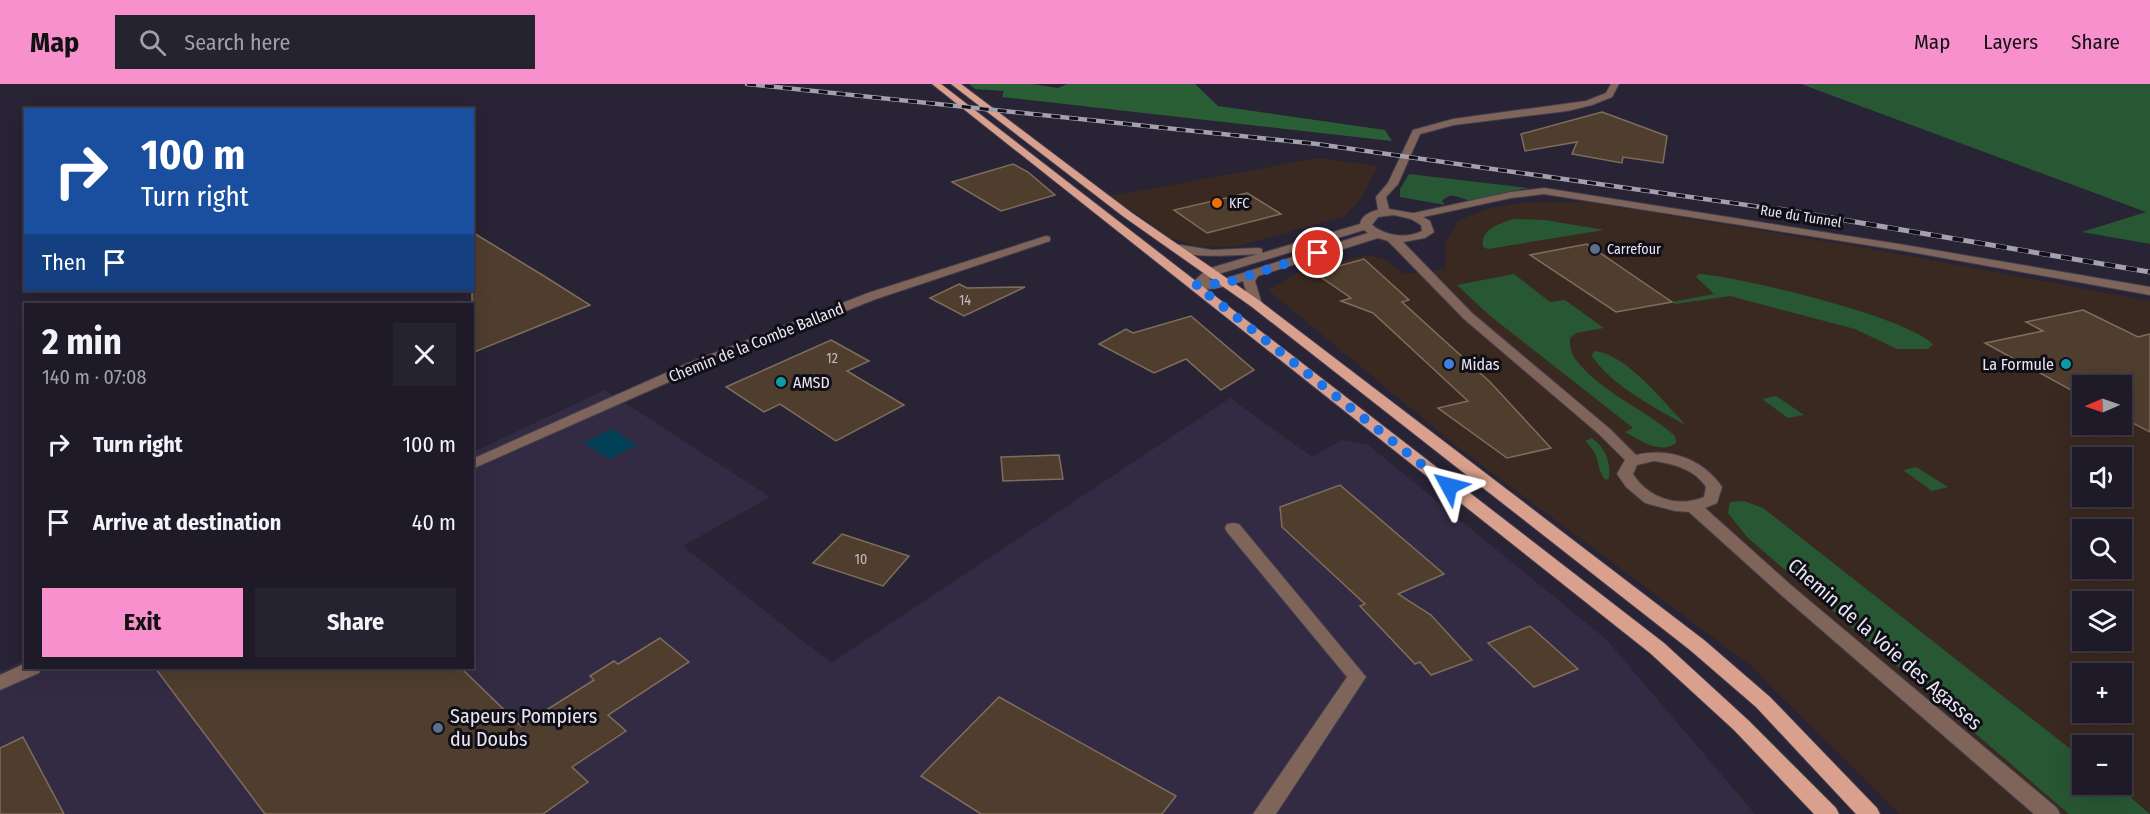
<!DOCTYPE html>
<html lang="en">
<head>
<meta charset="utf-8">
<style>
	:root { --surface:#1e1a28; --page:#262330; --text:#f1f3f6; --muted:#a1a1a8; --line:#3c3845; --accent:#f790cd }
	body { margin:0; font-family:"Fira Sans Condensed",sans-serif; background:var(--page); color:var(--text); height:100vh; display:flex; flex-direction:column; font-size:22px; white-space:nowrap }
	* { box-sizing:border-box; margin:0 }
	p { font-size:20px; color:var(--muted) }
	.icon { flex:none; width:33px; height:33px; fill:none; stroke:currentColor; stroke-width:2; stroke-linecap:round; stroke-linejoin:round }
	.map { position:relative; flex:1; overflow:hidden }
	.sheet { position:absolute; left:24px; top:219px; width:450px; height:366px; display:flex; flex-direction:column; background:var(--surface); border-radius:0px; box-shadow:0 6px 24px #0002,0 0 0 2px var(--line) }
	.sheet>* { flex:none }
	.guide { position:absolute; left:24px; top:24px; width:450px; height:183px; border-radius:0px; box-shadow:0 6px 24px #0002,0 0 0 2px var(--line); background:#1a4fa0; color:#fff; overflow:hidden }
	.needle { width:39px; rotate:268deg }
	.controls { position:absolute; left:2072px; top:291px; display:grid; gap:12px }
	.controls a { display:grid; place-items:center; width:60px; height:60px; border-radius:0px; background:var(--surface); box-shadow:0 6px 24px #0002,0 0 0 2px var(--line); font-size:30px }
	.pin { position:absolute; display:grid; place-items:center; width:51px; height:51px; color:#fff; margin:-26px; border:3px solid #fff; border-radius:50%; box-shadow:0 2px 6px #0007 }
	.me { position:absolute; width:66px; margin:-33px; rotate:308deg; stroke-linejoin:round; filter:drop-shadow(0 0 4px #0008) }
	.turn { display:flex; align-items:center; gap:21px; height:126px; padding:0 18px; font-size:27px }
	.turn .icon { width:78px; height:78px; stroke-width:2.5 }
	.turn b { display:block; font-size:42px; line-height:51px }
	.then { display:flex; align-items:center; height:57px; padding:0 18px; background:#0003; gap:12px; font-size:22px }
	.round { display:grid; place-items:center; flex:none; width:63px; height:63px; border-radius:0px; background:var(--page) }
	.head { display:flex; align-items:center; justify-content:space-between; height:102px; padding:0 18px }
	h1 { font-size:36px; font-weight:700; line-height:45px }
	.cta { display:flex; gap:12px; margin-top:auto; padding:12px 18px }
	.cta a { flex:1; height:69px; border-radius:0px; background:var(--accent); color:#111; font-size:24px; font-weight:700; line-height:69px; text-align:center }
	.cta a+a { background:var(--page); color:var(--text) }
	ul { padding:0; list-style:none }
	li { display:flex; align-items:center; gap:18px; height:78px; padding:0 18px }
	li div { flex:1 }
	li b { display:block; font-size:22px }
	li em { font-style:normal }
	header { display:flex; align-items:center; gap:36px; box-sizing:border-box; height:84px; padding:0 30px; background:var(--accent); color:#111 }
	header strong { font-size:28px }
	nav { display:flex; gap:33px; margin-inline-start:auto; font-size:21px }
	.search { width:420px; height:54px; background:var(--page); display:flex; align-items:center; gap:15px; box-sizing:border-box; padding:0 21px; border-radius:0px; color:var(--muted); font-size:22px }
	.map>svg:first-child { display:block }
	.commercial { fill:#3a2920; fill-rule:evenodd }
	.built { fill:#322b43 }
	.green { fill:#285733 }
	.forest { fill:#2a5f36 }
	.water { fill:#024057 }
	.building { fill:#4f3e2e; stroke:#7f6d5c; stroke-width:1.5 }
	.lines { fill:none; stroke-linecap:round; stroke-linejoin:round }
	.minor-casing { stroke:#433e4f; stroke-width:2 }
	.tertiary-casing { stroke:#433e4f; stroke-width:2 }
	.primary-casing { stroke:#433e4f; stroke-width:2 }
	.minor { fill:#7f645a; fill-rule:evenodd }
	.tertiary { fill:#7f645a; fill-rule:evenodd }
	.primary { fill:#d9a18d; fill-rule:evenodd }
	.rail-far1-casing { stroke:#a4a0af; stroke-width:4.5 }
	.rail-casing { stroke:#a4a0af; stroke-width:5 }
	.rail-far1 { stroke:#100e16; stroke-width:3; stroke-dasharray:9; stroke-linecap:butt }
	.rail { stroke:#100e16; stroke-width:4; stroke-dasharray:11; stroke-linecap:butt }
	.route { stroke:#1a73e8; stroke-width:10; stroke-dasharray:0 18 }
	.food-dot { fill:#e8710a; stroke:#100e16; stroke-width:2 }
	.service-dot { fill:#5c6f8a; stroke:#100e16; stroke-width:2 }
	.shop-dot { fill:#3f7fe0; stroke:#100e16; stroke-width:2 }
	.culture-dot { fill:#0f9aa8; stroke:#100e16; stroke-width:2 }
	.labels { text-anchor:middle; stroke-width:6; stroke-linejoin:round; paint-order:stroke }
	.far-poi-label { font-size:14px; fill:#e9e6f2; stroke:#100e16; text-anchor:start }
	.far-street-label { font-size:14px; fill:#e9e6f2; stroke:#100e16 }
	.number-label { font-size:14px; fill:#c2bcc1 }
	.street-label { font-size:16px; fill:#e9e6f2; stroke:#100e16 }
	.poi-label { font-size:16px; fill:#e9e6f2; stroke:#100e16; text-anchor:start }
	.near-street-label { font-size:20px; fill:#e9e6f2; stroke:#100e16 }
	.near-poi-label { font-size:20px; fill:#e9e6f2; stroke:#100e16; text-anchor:start }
</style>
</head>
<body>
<header>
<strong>Map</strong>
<div class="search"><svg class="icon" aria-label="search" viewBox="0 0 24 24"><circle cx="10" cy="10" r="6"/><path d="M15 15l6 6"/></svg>Search here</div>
<nav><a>Map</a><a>Layers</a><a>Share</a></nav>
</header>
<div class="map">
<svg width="2150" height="730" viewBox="0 0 2150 730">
	<rect width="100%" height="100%" fill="#282335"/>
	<g class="commercial">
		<path d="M1318,74L1378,82L1361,115L1343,133L1234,163L1194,162L1169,153L1111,112Z"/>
		<path d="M1527,118H1588L1866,164L2150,217V730H1899L1750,581L1460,365L1268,206L1306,184L1369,171L1387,176L1403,190L1445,185L1446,156L1459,136L1491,124ZM2082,302H2121V340H2082ZM2082,374H2121V412H2082ZM2082,446H2121V484H2082ZM2082,518H2121V556H2082ZM2082,590H2121V628H2082ZM2082,662H2121V700H2082Z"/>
	</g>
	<path class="built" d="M605,306L770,413L683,462L831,579L1230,314L1312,373L1341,356L1367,360L1606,555L1755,730H0V588L25,576L26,584H472L473,368Z"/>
	<g class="green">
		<path d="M1801,0H2150V160L2082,148L2146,128Z"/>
		<path d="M1409,90L1529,104C1516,106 1478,117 1468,116C1458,114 1451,107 1442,117L1445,121L1400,113V105Z"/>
		<path d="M1513,135L1545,136L1604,146L1488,165L1483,163C1480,145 1499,140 1513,135Z"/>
		<path d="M1514,190L1550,218L1565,216L1604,244L1576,249L1570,254C1570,262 1571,270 1576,276C1600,308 1645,325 1675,352L1676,359C1660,371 1640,356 1625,348L1633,344L1489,231L1457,201Z"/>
		<path d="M1699,190C1741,193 1905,232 1933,260L1928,265H1897L1855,245L1730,212L1675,220L1672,218L1714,210L1696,193Z"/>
		<path d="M1594,267C1627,270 1663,318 1686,341C1656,325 1610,300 1592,272Z"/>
		<path d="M1776,312L1804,331L1788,334L1762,315Z"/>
		<path d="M1592,354C1605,364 1611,377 1609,394L1606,396C1595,385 1602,372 1585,357Z"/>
		<path d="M1916,383L1948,403L1932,407L1903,386Z"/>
		<path d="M1744,417L1763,424L2082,674V700L2116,701L2150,730H2069L1747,453L1728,429L1730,418Z"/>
	</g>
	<path class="forest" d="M969,0H1032L1058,4L1067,0H1195L1218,22L1385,46L1392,57L1002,13L1004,7L975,5Z"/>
	<path class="water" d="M612,345L637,361L609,375L584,359Z"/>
	<g class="building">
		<path d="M1602,28L1667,52L1663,79L1623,73L1622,79L1572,70L1577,58L1525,67L1521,50Z"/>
		<path d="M1013,80L1028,88L1055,111L1001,127L952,98Z"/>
		<path d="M1247,109L1281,130L1207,149L1174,126Z"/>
		<path d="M472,148L544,192L590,221L472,269Z"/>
		<path d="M1587,160L1672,218L1616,228L1530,171Z"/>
		<path d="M1364,175L1409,216L1402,218L1490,298L1551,364L1507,374L1438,324L1468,317L1373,229L1341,217L1351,214L1319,192L1329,190L1324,186Z"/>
		<path d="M959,200L967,204L1025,203L964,232L930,214Z"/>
		<path d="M2083,226L2138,253L2150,250V348L2121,333V302H2082V312L1985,259L2043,247L2026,238Z"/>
		<path d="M1191,232L1254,286L1221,306L1186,275L1154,289L1099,260L1126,245L1133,249Z"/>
		<path d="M831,256L869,277L847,287L904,321L836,357L780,320L764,328L726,303Z"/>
		<path d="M1059,371L1063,395L1003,397L1001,373Z"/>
		<path d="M1340,401L1444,490L1398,510L1431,531L1472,576L1431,591L1420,578L1415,580L1360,522L1365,520L1282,443L1280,423Z"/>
		<path d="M842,450L909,472L883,502L813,479Z"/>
		<path d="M1530,542L1578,585L1534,603L1488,559Z"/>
		<path d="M660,554L689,578L608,631L626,647L572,683L588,698L543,730H265L155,584H461L521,642L594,596L590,592L614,577L618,580Z"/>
		<path d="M999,613L1176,712L1162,730H981L921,692Z"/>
		<path d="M23,653L64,730H0V664Z"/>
	</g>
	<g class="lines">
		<g class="minor-casing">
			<g id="minor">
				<path d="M1544,104L1905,161L2150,203V211L1905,167L1544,110L1511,114L1414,135L1409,132L1414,129L1511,108Z"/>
				<path d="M1046,152L1050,153V157L876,215L696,286L472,385V375L686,280L868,209Z"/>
				<path d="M1233,439L1239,440L1366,593L1276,730H1253L1347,593L1227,448L1225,444L1227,440Z"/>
				<path d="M26,579V584H41L39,589L0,606V591Z"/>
			</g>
		</g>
		<g class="tertiary-casing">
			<path id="tertiary" d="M1611,0H1619L1612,13L1592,21L1567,27L1454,41L1420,50L1398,100L1386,113L1389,125L1418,130L1430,137L1434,148L1425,154L1403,158L1472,229L1610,345L1636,371C1669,363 1703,375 1722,403L1717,419L1705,424L1792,502L2057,724L2060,730H2034L1780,510L1689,428L1675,427L1645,419L1626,403L1617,390L1625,376L1600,351L1464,235L1388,157L1378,154L1258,192L1255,197L1262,220L1256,224L1250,220L1243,197C1230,201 1201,211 1190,201L1207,185L1258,170C1237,171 1183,176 1168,163L1174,160L1212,166L1258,164L1262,165V169L1360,140C1361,132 1371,127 1378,126L1376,113L1388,99L1413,46L1453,35L1586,17L1606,9ZM1394,131L1411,135L1421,141L1422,147C1406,155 1386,152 1372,141L1378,133ZM1364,146L1368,149L1224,195L1209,196L1215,191ZM1654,377C1674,380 1694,385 1706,403L1704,413C1678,424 1648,414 1633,390L1637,381Z"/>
		</g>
		<g class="primary-casing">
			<g id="primary">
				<path d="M932,0H941L1664,559L1748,636L1836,724L1839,730H1814L1734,646L1650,569Z"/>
				<path d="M951,0H961L1132,129L1260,217L1704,556L1770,613L1877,724L1880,730H1856L1756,623L1690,566L1252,223L1124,133Z"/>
			</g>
		</g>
		<use href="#minor" class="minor"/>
		<use href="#tertiary" class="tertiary"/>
		<use href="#primary" class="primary"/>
		<g class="rail-far1-casing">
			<path id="rail-far1" d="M747,0L1317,60L1789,127"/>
		</g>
		<g class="rail-casing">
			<path id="rail" d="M1779,125L2150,188"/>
		</g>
		<use href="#rail-far1" class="rail-far1"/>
		<use href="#rail" class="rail"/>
	</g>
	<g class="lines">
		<path class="route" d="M1318,169L1226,199L1196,201L1449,402"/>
	</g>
	<circle class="food-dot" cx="1217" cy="119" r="6"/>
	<g class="service-dot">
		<circle cx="1595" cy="165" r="6"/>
		<circle cx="438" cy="644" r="6"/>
	</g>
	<circle class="shop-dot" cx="1449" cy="280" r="6"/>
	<g class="culture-dot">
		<circle cx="2066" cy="280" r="6"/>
		<circle cx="781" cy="298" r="6"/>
	</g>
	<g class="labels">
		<g class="far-poi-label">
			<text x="1229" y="124">KFC</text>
			<text x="1607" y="170">Carrefour</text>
		</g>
		<g class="far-street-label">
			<text transform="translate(1801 132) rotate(9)" y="5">Rue du Tunnel</text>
		</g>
		<g class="number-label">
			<text x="965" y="221">14</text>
			<text x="832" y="279">12</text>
			<text x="861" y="480">10</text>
		</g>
		<g class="street-label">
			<text transform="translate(756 258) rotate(-22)" y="6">Chemin de la Combe Balland</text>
		</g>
		<g class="poi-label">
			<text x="1461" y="286">Midas</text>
			<text x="2054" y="286" text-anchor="end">La Formule</text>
			<text x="793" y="304">AMSD</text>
		</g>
		<g class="near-street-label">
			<text transform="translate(1885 560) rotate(41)" y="7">Chemin de la Voie des Agasses</text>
		</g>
		<g class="near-poi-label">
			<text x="450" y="639">Sapeurs Pompiers<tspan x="450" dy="23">du Doubs</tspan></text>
		</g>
	</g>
</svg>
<div class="controls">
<a><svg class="needle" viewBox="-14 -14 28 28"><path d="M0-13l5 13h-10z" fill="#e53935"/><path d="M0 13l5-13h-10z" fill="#a1a1a8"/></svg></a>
<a><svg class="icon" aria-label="sound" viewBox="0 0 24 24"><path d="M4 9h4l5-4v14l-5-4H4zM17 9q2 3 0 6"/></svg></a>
<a><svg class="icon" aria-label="search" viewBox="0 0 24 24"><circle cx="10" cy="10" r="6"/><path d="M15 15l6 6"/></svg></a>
<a><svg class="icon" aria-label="layers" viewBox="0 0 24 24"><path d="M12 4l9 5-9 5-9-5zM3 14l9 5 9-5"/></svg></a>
<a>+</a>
<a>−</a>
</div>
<div class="pin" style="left:1318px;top:169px;background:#d93025"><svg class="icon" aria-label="arrive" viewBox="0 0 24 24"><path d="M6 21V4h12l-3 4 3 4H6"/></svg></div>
<svg class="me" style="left:1449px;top:402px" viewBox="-20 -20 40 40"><path d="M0-17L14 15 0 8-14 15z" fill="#1a73e8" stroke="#fff" stroke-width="4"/></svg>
<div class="guide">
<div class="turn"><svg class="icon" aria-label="right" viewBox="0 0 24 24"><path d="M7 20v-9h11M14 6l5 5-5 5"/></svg><div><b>100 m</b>Turn right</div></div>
<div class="then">Then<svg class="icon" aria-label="arrive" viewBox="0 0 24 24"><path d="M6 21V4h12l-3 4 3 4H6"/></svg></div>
</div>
<section class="sheet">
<div class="head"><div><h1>2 min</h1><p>140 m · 07:08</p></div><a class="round"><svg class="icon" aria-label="close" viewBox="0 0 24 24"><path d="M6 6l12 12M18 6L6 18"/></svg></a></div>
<ul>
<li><svg class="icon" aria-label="right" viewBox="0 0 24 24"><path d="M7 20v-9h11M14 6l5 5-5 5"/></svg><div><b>Turn right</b></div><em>100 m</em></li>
<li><svg class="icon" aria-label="arrive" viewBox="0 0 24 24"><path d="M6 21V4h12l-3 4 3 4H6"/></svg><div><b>Arrive at destination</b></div><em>40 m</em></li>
</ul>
<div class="cta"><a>Exit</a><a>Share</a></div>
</section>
</div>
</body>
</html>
